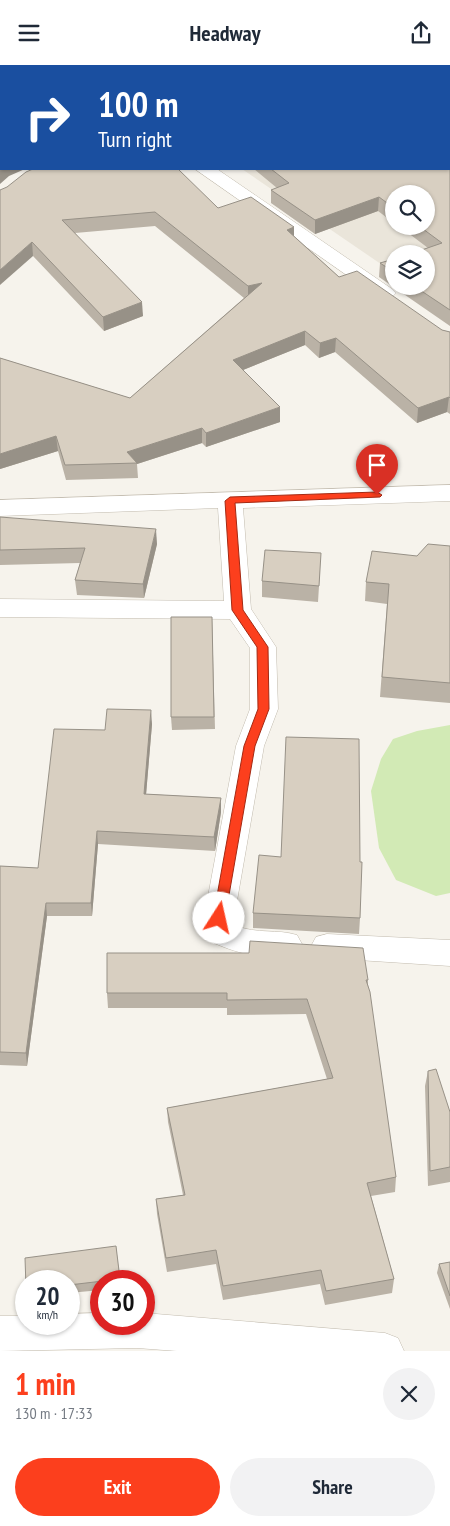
<!DOCTYPE html>
<html lang="en">
<head>
<meta charset="utf-8">
<style>
	:root { --surface:#fff; --page:#f2f2f3; --text:#1f2937; --muted:#747a83; --accent:#fc3f1d }
	body { margin:0; font-family:"PT Sans Narrow",sans-serif; background:var(--page); color:var(--text); height:100vh; display:flex; flex-direction:column; font-size:19px; white-space:nowrap }
	* { box-sizing:border-box; margin:0 }
	p { font-size:16px; color:var(--muted) }
	.icon { flex:none; width:28px; height:28px; fill:none; stroke:currentColor; stroke-width:2; stroke-linecap:round; stroke-linejoin:round }
	.map { position:relative; height:1286px; overflow:hidden }
	.drawer { display:flex; flex-direction:column; background:var(--surface); flex:1 }
	.drawer>* { flex:none }
	.banner { position:absolute; left:0px; top:0px; width:450px; height:105px; box-shadow:0 1px 4px #0004; background:#1a4fa0; color:#fff; overflow:hidden }
	.fabs { position:absolute; left:385px; top:120px; display:grid; gap:10px }
	.fabs a { display:grid; place-items:center; width:50px; height:50px; border-radius:50%; background:var(--surface); box-shadow:0 1px 4px #0004; font-size:25px }
	.speed { position:absolute; left:15px; top:1205px; display:flex; gap:10px; font-size:25px; font-weight:700; text-align:center }
	.speed>* { display:grid; place-content:center; width:65px; height:65px; border-radius:50%; background:var(--surface); box-shadow:0 1px 4px #0004; line-height:1 }
	.speed small { font-size:12px; font-weight:400 }
	.speed .limit { border:8px solid #d22; background:#fff; color:#111 }
	.pin { position:absolute; display:grid; place-items:center; width:42px; height:42px; color:#fff; margin:-51px -21px; border-radius:50% 50% 50% 0; rotate:-45deg; box-shadow:0 0 5px #0007 }
	.pin .icon { rotate:45deg }
	.me { position:absolute; width:55px; margin:-28px; rotate:10deg; stroke-linejoin:round; filter:drop-shadow(0 0 4px #0008) }
	.turn { display:flex; align-items:center; gap:18px; height:105px; padding:0 15px; font-size:22px }
	.turn .icon { width:65px; height:65px; stroke-width:2.5 }
	.turn b { display:block; font-size:35px; line-height:42px }
	.round { display:grid; place-items:center; flex:none; width:52px; height:52px; border-radius:26px; background:var(--page) }
	.overview { display:flex; align-items:center; justify-content:space-between; height:85px; padding:0 15px }
	h1 { font-size:30px; font-weight:700; line-height:38px; color:var(--accent) }
	.cta { display:flex; gap:10px; margin-top:auto; padding:10px 15px }
	.cta a { flex:1; height:58px; border-radius:30px; background:var(--accent); color:#fff; font-size:20px; font-weight:700; line-height:58px; text-align:center }
	.cta a+a { background:var(--page); color:var(--text) }
	header { display:flex; justify-content:space-between; align-items:center; height:65px; padding:0 15px; background:var(--surface); font-size:22px; font-weight:700 }
	.map>svg:first-child { display:block }
	.residential { fill:#eae5da; fill-rule:evenodd }
	.green { fill:#d2eab5 }
	.lines { fill:none; stroke-linecap:round; stroke-linejoin:round }
	.minor-casing { stroke:#c2bbae; stroke-width:1 }
	.tertiary-casing { stroke:#c2bbae; stroke-width:1 }
	.minor { fill:#fff; fill-rule:evenodd }
	.tertiary { fill:#fff; fill-rule:evenodd }
	.wall { fill:#bab2a6 }
	.shaded-wall { fill:#979187 }
	.building { fill:#d8cfc1; stroke:#979187 }
	.route { fill:#fc3f1d; stroke:#a42913 }
</style>
</head>
<body>
<header><svg class="icon" aria-label="menu" viewBox="0 0 24 24"><path d="M4 6h16M4 12h16M4 18h16"/></svg>Headway<svg class="icon" aria-label="share" viewBox="0 0 24 24"><path d="M12 15V3M7 8l5-5 5 5M5 13v7h14v-7"/></svg></header>
<div class="map">
<svg width="450" height="1286" viewBox="0 0 450 1286">
	<rect width="100%" height="100%" fill="#f6f3ec"/>
	<path class="residential" d="M186,0H450V247L426,221V189H394V208L242,104H449V1H182ZM394,129H426V161H394Z"/>
	<path class="green" d="M450,660V828L436,831L396,815L379,783L371,726L381,694L393,674L417,666Z"/>
	<g class="lines">
		<g class="minor-casing">
			<g id="minor">
				<path d="M43,0H61L62,1H44Z"/>
				<path d="M450,420V436L243,443L251,544L276,582L278,644L264,681L234,853L237,861C256,869 278,864 297,870L302,879L297,888C270,897 239,889 214,878L204,853L236,681L250,644V583L230,554L0,552V534L224,536L218,443L0,451V435Z"/>
				<path d="M327,869L450,875V901L327,893L316,890L311,881L316,872Z"/>
				<path d="M101,1248V1259H144V1248L385,1268L398,1273L404,1286H177L137,1283L0,1286V1251H26V1259H69V1249Z"/>
			</g>
		</g>
		<g class="tertiary-casing">
			<g id="tertiary">
				<path d="M0,0H21L22,1L1,2Z"/>
				<path d="M195,104H217L392,224L396,228L392,232L385,234L378,232Z"/>
			</g>
		</g>
		<use href="#minor" class="minor"/>
		<use href="#tertiary" class="tertiary"/>
	</g>
	<g class="wall">
		<path d="M234,0H450V261L379,212L380,198L394,194V221H426L428,183L399,161H426L394,129V158L378,146L315,169L271,138V125L277,123L254,104H449V1H236Z"/>
		<path d="M0,125L218,143L294,162V171L339,212L442,265L450,267V349L447,347L417,358L335,287L319,293L305,280L243,305L280,357L206,382L202,378L137,399L138,413L66,415L58,386L0,404V293L130,333L244,233L155,161L75,168L143,251L104,266L33,191Z"/>
		<path d="M0,452L157,479L144,533L77,530L75,515L80,498L0,500Z"/>
		<path d="M450,481V638L380,632L387,539L365,536L366,517L417,491Z"/>
		<path d="M320,504L318,537L262,532V516Z"/>
		<path d="M212,552L215,664L172,665L171,652Z"/>
		<path d="M152,659L146,729L221,733V747L215,786L98,779L92,851H47L27,1001L0,1000V801L38,803L105,665Z"/>
		<path d="M360,797V853L359,869L253,863V848Z"/>
		<path d="M368,915V920L396,1112L395,1127L371,1131L394,1214L392,1228L325,1240L320,1219L223,1235L216,1199L167,1207L157,1149L156,1134L183,1130L168,1057L167,1043L327,1014L306,949L227,950V943H108L107,928Z"/>
		<path d="M428,1006L450,1047V1117L428,1121L425,1021Z"/>
		<path d="M116,1181L120,1216H101V1225L69,1228V1216Z"/>
		<path d="M450,1197V1244L437,1208L439,1199Z"/>
	</g>
	<g class="shaded-wall">
		<path d="M1,103V104H25L9,111L0,119V104Z"/>
		<path d="M379,132L378,146L315,169V155Z"/>
		<path d="M294,162V176L287,165Z"/>
		<path d="M32,177L33,191L0,220V205Z"/>
		<path d="M262,218L248,235V221Z"/>
		<path d="M142,237L143,251L104,266L103,252Z"/>
		<path d="M305,266V280L233,309V295Z"/>
		<path d="M336,273L335,287L319,293L320,278Z"/>
		<path d="M449,332L447,347L417,358L418,343Z"/>
		<path d="M280,342V357L206,382V368Z"/>
		<path d="M202,363V378L137,399L127,387Z"/>
		<path d="M56,371L58,386L0,404V389Z"/>
		<path d="M156,464L157,479L144,533L143,519Z"/>
		<path d="M151,645L152,659L145,742L144,729Z"/>
		<path d="M221,733V747L215,786L214,772Z"/>
		<path d="M97,766L98,779L92,851L91,838Z"/>
		<path d="M46,838L47,851L27,1001L26,988Z"/>
	</g>
	<g class="building">
		<path d="M257,0H450V245L414,221H426V189H410L442,178L419,161H426V129H394V143L379,132L315,155L271,125L289,118L271,104H449V1H259Z"/>
		<path d="M0,22L1,23V39L0,40Z"/>
		<path d="M0,41L1,42V103L0,104Z"/>
		<path d="M33,104H178L218,143L251,132L294,162L287,165L339,212L357,206L442,265L450,267V333L449,332L418,343L336,273L320,278L305,266L233,295L280,342L206,368L202,363L127,387L137,398L65,400L56,371L0,389V293L130,333L262,218L248,221L155,147L62,155L142,237L103,252L32,177L0,205V125L7,122L26,107Z"/>
		<path d="M394,194V207L380,198Z"/>
		<path d="M0,452L156,464L143,519L75,515L85,483L0,485Z"/>
		<path d="M428,479L450,481V618L382,612L389,519L366,517L372,486L417,491Z"/>
		<path d="M265,485L321,488L319,521L262,516Z"/>
		<path d="M171,552H212L214,652H171Z"/>
		<path d="M107,644L151,645L144,729L221,733L214,772L97,766L91,838H46L26,988L0,987V801L38,803L54,664L105,665Z"/>
		<path d="M286,672L359,674L360,797H362L360,853L253,848L259,790L281,792Z"/>
		<path d="M250,876L363,883L368,915H366L370,927L396,1112L367,1118L394,1214L326,1226L321,1205L223,1221L216,1185L166,1193L156,1134L185,1130L167,1043L333,1013L307,934L227,935V928H107V888H249Z"/>
		<path d="M436,1004L450,1047V1102L430,1106L428,1006Z"/>
		<path d="M116,1181L120,1214L69,1220V1216H26V1222L25,1193Z"/>
		<path d="M450,1197V1231L439,1199Z"/>
	</g>
	<path class="route" d="M377,427L382,430L380,432L235,438L243,545L268,582L269,644L255,681L225,853L224,857H215L213,853L244,681L258,644L257,582L232,545L225,436L230,432Z"/>
</svg>
<div class="fabs">
<a><svg class="icon" aria-label="search" viewBox="0 0 24 24"><circle cx="10" cy="10" r="6"/><path d="M15 15l6 6"/></svg></a>
<a><svg class="icon" aria-label="layers" viewBox="0 0 24 24"><path d="M12 4l9 5-9 5-9-5zM3 14l9 5 9-5"/></svg></a>
</div>
<div class="speed"><div>20<small>km/h</small></div><div class="limit">30</div></div>
<div class="pin" style="left:377px;top:430px;background:#d93025"><svg class="icon" aria-label="arrive" viewBox="0 0 24 24"><path d="M6 21V4h12l-3 4 3 4H6"/></svg></div>
<svg class="me" style="left:219px;top:853px" viewBox="-20 -20 40 40"><circle r="19" fill="#fff"/><path d="M0-13L10 11 0 6-10 11z" fill="#fc3f1d"/></svg>
<div class="banner">
<div class="turn"><svg class="icon" aria-label="right" viewBox="0 0 24 24"><path d="M7 20v-9h11M14 6l5 5-5 5"/></svg><div><b>100 m</b>Turn right</div></div>
</div>
</div>
<section class="drawer">
<div class="overview"><div><h1>1 min</h1><p>130 m · 17:33</p></div><a class="round"><svg class="icon" aria-label="close" viewBox="0 0 24 24"><path d="M6 6l12 12M18 6L6 18"/></svg></a></div>
<div class="cta"><a>Exit</a><a>Share</a></div>
</section>
</body>
</html>
